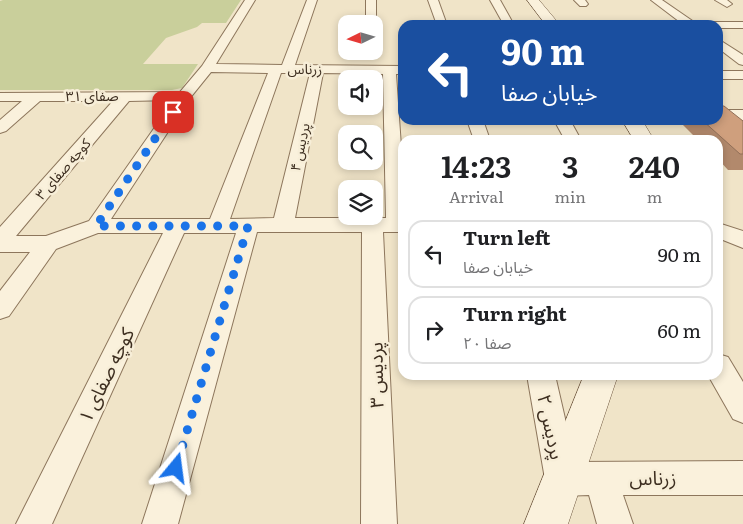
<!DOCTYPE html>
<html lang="en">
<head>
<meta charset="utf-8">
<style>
	:root { --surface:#fff; --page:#f2f2f2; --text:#202124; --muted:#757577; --line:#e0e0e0 }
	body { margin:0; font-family:Literata,"Noto Sans Arabic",serif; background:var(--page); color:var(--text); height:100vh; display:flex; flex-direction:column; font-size:19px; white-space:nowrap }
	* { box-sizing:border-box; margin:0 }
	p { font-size:16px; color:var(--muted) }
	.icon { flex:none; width:28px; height:28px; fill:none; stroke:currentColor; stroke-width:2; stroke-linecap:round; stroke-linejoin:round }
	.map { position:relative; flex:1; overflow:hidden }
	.panel { position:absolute; left:398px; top:135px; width:325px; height:245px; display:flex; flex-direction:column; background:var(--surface); border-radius:15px; box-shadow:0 2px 8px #0003 }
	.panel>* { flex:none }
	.banner { position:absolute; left:398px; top:20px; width:325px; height:105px; border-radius:15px; box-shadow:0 2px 8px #0003; background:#1a4fa0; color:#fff; overflow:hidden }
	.needle { width:32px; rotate:265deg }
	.tools { position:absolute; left:338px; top:15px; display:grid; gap:10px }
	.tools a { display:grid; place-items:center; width:45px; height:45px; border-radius:10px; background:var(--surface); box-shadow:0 2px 8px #0003; font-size:25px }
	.pin { position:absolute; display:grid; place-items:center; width:42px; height:42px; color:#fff; margin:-21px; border-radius:10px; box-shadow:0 2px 8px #0006 }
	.me { position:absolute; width:55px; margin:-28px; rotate:16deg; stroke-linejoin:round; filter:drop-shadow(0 0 4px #0008) }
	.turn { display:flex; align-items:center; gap:18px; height:105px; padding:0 20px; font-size:22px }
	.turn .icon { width:65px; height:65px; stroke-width:2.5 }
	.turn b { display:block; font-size:35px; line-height:42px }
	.eta { display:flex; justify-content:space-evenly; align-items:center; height:85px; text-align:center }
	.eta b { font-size:30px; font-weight:600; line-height:35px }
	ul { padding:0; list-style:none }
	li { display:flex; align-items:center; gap:15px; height:68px; margin:0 10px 8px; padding:0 10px; border:2px solid var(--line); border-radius:15px }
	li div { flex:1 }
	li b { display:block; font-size:19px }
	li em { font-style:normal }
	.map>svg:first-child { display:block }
	.green { fill:#c9cf9b }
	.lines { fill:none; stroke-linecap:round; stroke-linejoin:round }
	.street-casing { stroke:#8d765c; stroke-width:2 }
	.secondary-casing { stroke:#6f573f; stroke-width:1 }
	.street { fill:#faf1dc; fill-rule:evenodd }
	.secondary { fill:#faf1dc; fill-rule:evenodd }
	.wall { fill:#b2896c }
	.building { fill:#cf9f7d; stroke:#916f58 }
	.route { stroke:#1a73e8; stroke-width:9; stroke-dasharray:0 16.2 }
	.labels { text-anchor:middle; stroke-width:5; stroke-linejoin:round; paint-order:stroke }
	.far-street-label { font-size:14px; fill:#3d2e20; stroke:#f7eed8 }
	.near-street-label { font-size:19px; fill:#3d2e20; stroke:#f7eed8 }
</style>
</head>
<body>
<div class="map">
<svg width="743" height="524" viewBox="0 0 743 524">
	<rect width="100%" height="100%" fill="#f0e4c8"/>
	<path class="green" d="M3,0H241L226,23H202L197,27L166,38L143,64H198L182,88L172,90H0V1Z"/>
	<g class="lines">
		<g class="street-casing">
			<g id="street">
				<path d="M245,0H255L216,64L282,65L307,0H317L295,65L402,66V74H396L402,161V232H383L397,524H361L362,232H257L178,524H142L236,233H184L52,524H16L163,233H98L56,249L9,316L0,319V291L30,252H0V227L113,101H40L6,131L0,133V120L22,101H0V93L180,92L202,66ZM211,72L268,73L210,219H111L190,98ZM281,73H310L274,218L230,219ZM323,73L383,74L386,218H295ZM174,100L89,221L46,236H16L129,101Z"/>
				<path d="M366,0H376V24L375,26L374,24H366Z"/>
				<path d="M428,0H438L447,25H437Z"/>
				<path d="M490,0H500L514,25H504Z"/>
				<path d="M574,0H585L588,4L586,6H580Z"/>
				<path d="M651,0H662L694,22H743V28H718V25H599L604,22H680Z"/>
				<path d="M715,0H727L732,4L727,7Z"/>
				<path d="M718,39L743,55V65L739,64L718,48Z"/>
				<rect x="718" y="71" width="25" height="8"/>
				<path d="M718,110H743V120L718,119Z"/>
				<path d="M467,120H483L490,140H474Z"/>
				<path d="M554,120H570L581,140H565Z"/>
				<path d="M718,223L743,231V248L718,238Z"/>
				<path d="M718,354L728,357L743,382V423L733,419L708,375H718Z"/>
				<path d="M527,375H555L575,462L743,461V495H623L633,524H597L589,495L562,496L550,491L545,479Z"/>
			</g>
		</g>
		<g class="secondary-casing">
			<g id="secondary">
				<path d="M527,0H539L560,25H546Z"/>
				<path d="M622,120H642L654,140H634Z"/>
				<path d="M584,375H618L568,524H524Z"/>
			</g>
		</g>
		<use href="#street" class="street"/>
		<use href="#secondary" class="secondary"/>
	</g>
	<path class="wall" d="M679,120H718L743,121V170H728L718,159V140H698L679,121Z"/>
	<path class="building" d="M718,106H724L743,121V154H740L702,120H718Z"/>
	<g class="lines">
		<path class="route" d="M173,112L96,226H248L176,468"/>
	</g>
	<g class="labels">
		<g class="far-street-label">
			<text transform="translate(305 69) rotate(1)" y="5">زرناس</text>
			<text x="92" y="101">صفای ۳۱</text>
			<text transform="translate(300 147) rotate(-78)" y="5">پردیس ۴</text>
			<text transform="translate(63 169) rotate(-49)" y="5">کوچه صفای ۳</text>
		</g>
		<g class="near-street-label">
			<text transform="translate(106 375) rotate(-64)" y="7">کوچه صفای ۱</text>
			<text transform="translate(376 375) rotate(-91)" y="7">پردیس ۳</text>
			<text transform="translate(551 427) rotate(78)" y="7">پردیس ۲</text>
			<text x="653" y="485">زرناس</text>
		</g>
	</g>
</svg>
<div class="tools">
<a><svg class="needle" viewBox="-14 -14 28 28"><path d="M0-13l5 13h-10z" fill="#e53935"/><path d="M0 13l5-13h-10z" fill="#757577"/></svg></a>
<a><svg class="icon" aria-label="sound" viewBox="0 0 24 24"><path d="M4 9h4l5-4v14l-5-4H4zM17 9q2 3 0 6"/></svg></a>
<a><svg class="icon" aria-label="search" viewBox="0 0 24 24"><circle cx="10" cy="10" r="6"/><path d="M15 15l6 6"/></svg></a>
<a><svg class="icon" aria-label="layers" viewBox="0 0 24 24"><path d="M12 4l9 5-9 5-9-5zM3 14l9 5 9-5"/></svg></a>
</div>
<div class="pin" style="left:173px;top:112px;background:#d93025"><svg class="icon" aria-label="arrive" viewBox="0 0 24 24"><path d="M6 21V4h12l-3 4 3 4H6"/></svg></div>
<svg class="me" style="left:176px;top:468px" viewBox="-20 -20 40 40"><path d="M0-17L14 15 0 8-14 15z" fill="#1a73e8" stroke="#fff" stroke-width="4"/></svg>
<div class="banner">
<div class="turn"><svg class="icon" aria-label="left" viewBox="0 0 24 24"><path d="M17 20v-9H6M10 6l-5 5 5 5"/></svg><div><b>90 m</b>خیابان صفا</div></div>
</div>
<section class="panel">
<div class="eta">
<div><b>14:23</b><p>Arrival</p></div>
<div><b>3</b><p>min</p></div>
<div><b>240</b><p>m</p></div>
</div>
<ul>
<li><svg class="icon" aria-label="left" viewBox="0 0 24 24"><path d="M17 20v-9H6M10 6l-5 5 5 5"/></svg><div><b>Turn left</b><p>خیابان صفا</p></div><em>90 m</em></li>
<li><svg class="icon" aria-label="right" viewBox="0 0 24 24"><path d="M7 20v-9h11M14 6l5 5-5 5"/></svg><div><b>Turn right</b><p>صفا ۲۰</p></div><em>60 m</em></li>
</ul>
</section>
</div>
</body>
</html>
